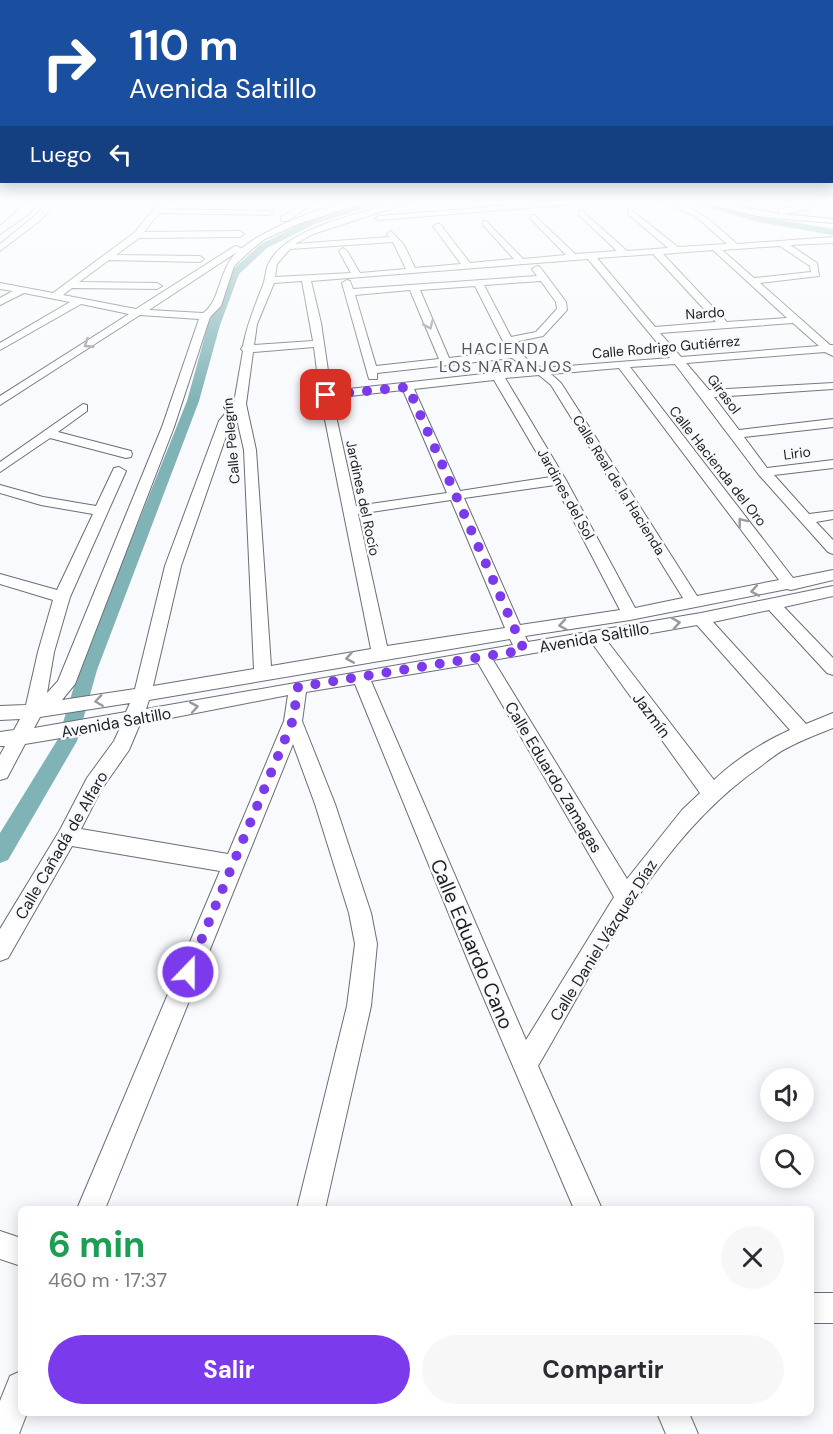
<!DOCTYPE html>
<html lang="es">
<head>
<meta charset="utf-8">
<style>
	:root { --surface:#fff; --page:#f7f7f7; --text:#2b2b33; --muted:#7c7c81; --accent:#7c3aed }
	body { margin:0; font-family:"DM Sans",sans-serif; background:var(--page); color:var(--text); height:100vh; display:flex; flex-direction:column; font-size:22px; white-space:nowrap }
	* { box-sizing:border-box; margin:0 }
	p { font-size:20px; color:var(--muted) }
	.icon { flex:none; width:33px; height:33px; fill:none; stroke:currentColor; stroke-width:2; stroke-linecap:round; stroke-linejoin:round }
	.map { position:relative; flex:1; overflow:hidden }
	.side { position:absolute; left:18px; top:1206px; width:796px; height:210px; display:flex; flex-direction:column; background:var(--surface); border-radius:9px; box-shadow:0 3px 15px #0003 }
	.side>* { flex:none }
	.banner { position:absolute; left:0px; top:0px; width:834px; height:183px; box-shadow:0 3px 15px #0003; background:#1a4fa0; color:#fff; overflow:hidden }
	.buttons { position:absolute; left:760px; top:1068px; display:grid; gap:12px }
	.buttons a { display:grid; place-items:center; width:54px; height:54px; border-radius:50%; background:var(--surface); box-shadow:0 3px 15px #0003; font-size:30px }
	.pin { position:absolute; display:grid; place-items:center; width:51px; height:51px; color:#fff; margin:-26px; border-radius:12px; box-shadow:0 3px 9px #0006 }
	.me { position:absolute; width:66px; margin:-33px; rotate:22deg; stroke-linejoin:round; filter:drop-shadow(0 0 4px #0008) }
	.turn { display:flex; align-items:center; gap:21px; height:126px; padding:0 30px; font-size:27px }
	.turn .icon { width:78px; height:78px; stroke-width:2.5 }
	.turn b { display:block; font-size:42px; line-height:51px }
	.then { display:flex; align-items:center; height:57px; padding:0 30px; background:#0003; gap:12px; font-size:22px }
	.round { display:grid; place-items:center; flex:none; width:63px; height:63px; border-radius:32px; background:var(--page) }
	.summary { display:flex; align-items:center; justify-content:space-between; height:102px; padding:0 30px }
	h1 { font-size:36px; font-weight:700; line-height:45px; color:#1e9e55 }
	.button { display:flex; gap:12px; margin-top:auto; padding:12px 30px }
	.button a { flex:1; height:69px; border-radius:36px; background:var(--accent); color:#fff; font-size:24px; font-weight:700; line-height:69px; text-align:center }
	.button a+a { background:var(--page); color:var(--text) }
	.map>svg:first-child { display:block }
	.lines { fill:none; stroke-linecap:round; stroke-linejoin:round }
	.canal { fill:#80b3b6; fill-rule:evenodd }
	.minor-casing { stroke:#6a6e76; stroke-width:2 }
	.major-casing { stroke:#6a6e76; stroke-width:2 }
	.minor { fill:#fff; fill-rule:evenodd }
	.major { fill:#fff; fill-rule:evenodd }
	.oneway { stroke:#9a9a9c }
	.route { stroke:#7c3aed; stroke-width:10; stroke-dasharray:0 18 }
	.labels { text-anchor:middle; stroke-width:5; stroke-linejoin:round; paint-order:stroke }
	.far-street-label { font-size:14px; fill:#1e1f23; stroke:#f8fafd }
	.far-quarter-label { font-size:16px; letter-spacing:1.5px; fill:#54575f; stroke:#f8fafd }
	.street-label { font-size:16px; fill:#1e1f23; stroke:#f8fafd }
	.near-street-label { font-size:20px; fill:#1e1f23; stroke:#f8fafd }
</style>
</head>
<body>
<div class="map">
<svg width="833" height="1434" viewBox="0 0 833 1434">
	<rect width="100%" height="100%" fill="#f8fafd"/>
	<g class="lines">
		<g class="canal">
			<path d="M374,201H386L315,224L267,248L239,274L220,325L199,401L97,670L77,741L8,860L0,863V833L58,739L79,670L187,401L208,325L229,273L261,244L309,220Z"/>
			<path d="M684,201H697L758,216L833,229V235L758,222Z"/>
		</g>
		<g class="minor-casing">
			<g id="minor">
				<path d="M47,201H55L42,219L0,251V244L36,215Z"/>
				<path d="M161,201H169L163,209L269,211L273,213L269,215L159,213L144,232L240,231L244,234L240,237L139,238L116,255L200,256L204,259L200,262L109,260L79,282L157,283L162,286L157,289L72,288L63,295L136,309L235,246L242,248C268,227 336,199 368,201L298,224L265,239L251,250L234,266L221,306L210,317L174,427L75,684L62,700L135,689L165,566L219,421L234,403L243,351L241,349L243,346C247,324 255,306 263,285C266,278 265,269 269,263C286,227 366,212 404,201H415L313,234L295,244L389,237L387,234L391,231L404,245L415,268L461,264L433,226L437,224H440L470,263L514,259L483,225V221H486L523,259L566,255L531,219V215H534L575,254L617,251L579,215V211H582L627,251L668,248L628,214V210H631L678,247L727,244L694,215L660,201C693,201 714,224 737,244L833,237V243L790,245L817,263L819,276L760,283L830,345H833V356L825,352L686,363L709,390L833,383V389L714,397L739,430L833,419V427L744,437L767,468L833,460V468L774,475L809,514L833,511V519L816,522L833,540V554L828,552L759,475L675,364L630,367L793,578L833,570V580L791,590L787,589L630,620L525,636L528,642L701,613L833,586V596L784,607L833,658V675L827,673L769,610L713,622L806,724L833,713V728C818,734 802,740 787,748C778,752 769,760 761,766C657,838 600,960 538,1066L602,1209H574L471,968L355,684L306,692L302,721L335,804L371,913L377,944L371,1006L325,1209H297L347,1006L355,944L349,913L315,804L293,744L105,1209H77L220,871L72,846L8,958L0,961V929L60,830L87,778L114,741L120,728L25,744L7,778L0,780V755L5,746H0V732L14,730L20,719L0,720V706L26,705L38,652L53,600L0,584V574L57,590L93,514L41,505L0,493V485L43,497L96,506L114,468L119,467L126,471L70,597L54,652L47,693L58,681L162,427L199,319L140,315L0,405V396L129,314L81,304L0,350V343L70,302L24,293L0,305V298L13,291L0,289V283L53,293L134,233ZM393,242L406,269L360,273L347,251L343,248L339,251L351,273L275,277L277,264L290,249ZM780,246L810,266L811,272L754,278L722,250ZM713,250L787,318L727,322L663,254ZM237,252C218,270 221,301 203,313L149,310ZM654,254V255L716,322L655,327L597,258ZM588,259L670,358L542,368C529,362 521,356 514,342L543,336L567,310L566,302L540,267L537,266L532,269L537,276L353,289L350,281L347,280L342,283L369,379H377V373L512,358L527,369L331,391L321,323L311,281ZM302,281L313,341L254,345L257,324L274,283ZM541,281L556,302L557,309L536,332L511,337L484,285ZM475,286L508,351L449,358L420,290ZM410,290L439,359L376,366L355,295ZM793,323L819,346L681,357L660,333ZM314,347L320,395L371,649L271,666L256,450L246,404L253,352ZM619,368L779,580L697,596L561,383L551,374ZM539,375L551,385L683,598L635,608L566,480L505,378ZM494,380L551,477L460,491L414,389ZM403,390L447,493L356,506L332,398ZM236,415L244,450L254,669L153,686L181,566L231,422ZM555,485L620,610L520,625L464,498ZM451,500L505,628L387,646L358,514ZM697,625L790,730C763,742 735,760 714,780L607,641ZM510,639L513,645L146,709L149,700ZM592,643L700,793L682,810L627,879L493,660ZM478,663L614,897L526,1040L371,681ZM288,695L284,721L228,854L81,829L101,790L129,750L140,724ZM130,703L126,712L34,728L40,717Z"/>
				<path d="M307,201H316L287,221H281V217Z"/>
				<path d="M562,201H592L588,203L379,220L375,218L379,216Z"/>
				<path d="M694,201H708L780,214L778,210L812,201H822L805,210L782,214L833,219V223L762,217Z"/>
				<path d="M827,201H833V205Z"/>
				<path d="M83,404L87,405V411L58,432L131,451L132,454L131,457L126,458L50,438L0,472V462Z"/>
				<path d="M0,1231L21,1238V1266L0,1259Z"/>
				<rect x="812" y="1293" width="21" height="30"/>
				<path d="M21,1371V1413H27L19,1434H0V1401L10,1376Z"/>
				<path d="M657,1413H689L698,1434H666Z"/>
			</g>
		</g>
		<g class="major-casing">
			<path id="major" d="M29,201H40L29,214L0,234V226Z"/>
		</g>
		<use href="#minor" class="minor"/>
		<use href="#major" class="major"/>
	</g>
	<defs><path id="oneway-chevron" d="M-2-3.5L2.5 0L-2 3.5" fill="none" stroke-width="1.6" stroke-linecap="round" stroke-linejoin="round" transform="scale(1.5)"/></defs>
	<g class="oneway">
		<use href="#oneway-chevron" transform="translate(429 325) rotate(66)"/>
		<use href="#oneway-chevron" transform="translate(88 344) rotate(147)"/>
		<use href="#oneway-chevron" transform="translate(742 522) rotate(-128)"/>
		<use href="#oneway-chevron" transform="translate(755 591) rotate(170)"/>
		<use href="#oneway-chevron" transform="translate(676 623) rotate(-9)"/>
		<use href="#oneway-chevron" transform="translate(563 625) rotate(171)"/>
		<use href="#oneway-chevron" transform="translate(350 658) rotate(170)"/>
		<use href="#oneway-chevron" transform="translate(99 701) rotate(172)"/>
		<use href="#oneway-chevron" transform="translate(194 707) rotate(-10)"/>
	</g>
	<linearGradient id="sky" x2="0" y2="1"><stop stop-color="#7eb4d4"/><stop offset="0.5" stop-color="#fcfdfe"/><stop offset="1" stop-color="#fcfdfe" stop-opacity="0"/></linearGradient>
	<rect width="833" height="402" fill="url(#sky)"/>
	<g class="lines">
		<path class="route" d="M188,972L293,720L298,687L524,650L408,387L326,395"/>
	</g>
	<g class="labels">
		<g class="far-street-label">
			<text transform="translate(705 313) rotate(-4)" y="5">Nardo</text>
			<text transform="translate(666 347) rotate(-5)" y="5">Calle Rodrigo Gutiérrez</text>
			<text transform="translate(724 394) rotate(53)" y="5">Girasol</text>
			<text transform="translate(231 441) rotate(-95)" y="5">Calle Pelegrín</text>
			<text transform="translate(797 453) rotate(-7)" y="5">Lirio</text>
			<text transform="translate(718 466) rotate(52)" y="5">Calle Hacienda del Oro</text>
			<text transform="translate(619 485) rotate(58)" y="5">Calle Real de la Hacienda</text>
			<text transform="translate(566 494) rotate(61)" y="5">Jardines del Sol</text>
			<text transform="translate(363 498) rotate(78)" y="5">Jardines del Rocío</text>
		</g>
		<g class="far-quarter-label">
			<text x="506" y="354">HACIENDA<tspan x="506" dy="18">LOS NARANJOS</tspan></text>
		</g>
		<g class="street-label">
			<text transform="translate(594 637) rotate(-10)" y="6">Avenida Saltillo</text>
			<text transform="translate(652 715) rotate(53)" y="6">Jazmín</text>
			<text transform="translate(116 722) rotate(-10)" y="6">Avenida Saltillo</text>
			<text transform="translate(554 777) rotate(59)" y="6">Calle Eduardo Zamagas</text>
			<text transform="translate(61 845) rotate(-60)" y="6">Calle Cañadá de Alfaro</text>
			<text transform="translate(603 940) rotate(-58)" y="6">Calle Daniel Vázquez Díaz</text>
		</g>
		<g class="near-street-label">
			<text transform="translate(472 944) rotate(67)" y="7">Calle Eduardo Cano</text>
		</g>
	</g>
</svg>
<div class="buttons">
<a><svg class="icon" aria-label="sound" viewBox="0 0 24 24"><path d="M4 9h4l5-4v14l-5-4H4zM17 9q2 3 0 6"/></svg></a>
<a><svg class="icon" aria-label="search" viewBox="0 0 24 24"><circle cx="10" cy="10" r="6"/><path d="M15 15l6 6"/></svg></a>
</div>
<div class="pin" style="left:326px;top:395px;background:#d93025"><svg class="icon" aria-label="arrive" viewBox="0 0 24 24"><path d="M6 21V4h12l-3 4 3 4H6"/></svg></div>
<svg class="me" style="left:188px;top:972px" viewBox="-20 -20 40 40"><circle r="17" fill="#7c3aed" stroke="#fff" stroke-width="3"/><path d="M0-11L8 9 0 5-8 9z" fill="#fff"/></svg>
<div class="banner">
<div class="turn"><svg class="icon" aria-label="right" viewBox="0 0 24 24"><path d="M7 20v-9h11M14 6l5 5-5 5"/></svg><div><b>110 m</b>Avenida Saltillo</div></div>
<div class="then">Luego<svg class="icon" aria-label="left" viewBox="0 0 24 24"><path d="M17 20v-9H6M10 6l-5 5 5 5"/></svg></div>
</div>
<section class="side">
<div class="summary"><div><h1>6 min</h1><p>460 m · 17:37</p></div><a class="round"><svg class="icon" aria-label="close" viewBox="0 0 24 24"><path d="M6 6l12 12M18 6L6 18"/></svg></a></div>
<div class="button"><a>Salir</a><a>Compartir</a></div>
</section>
</div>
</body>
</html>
